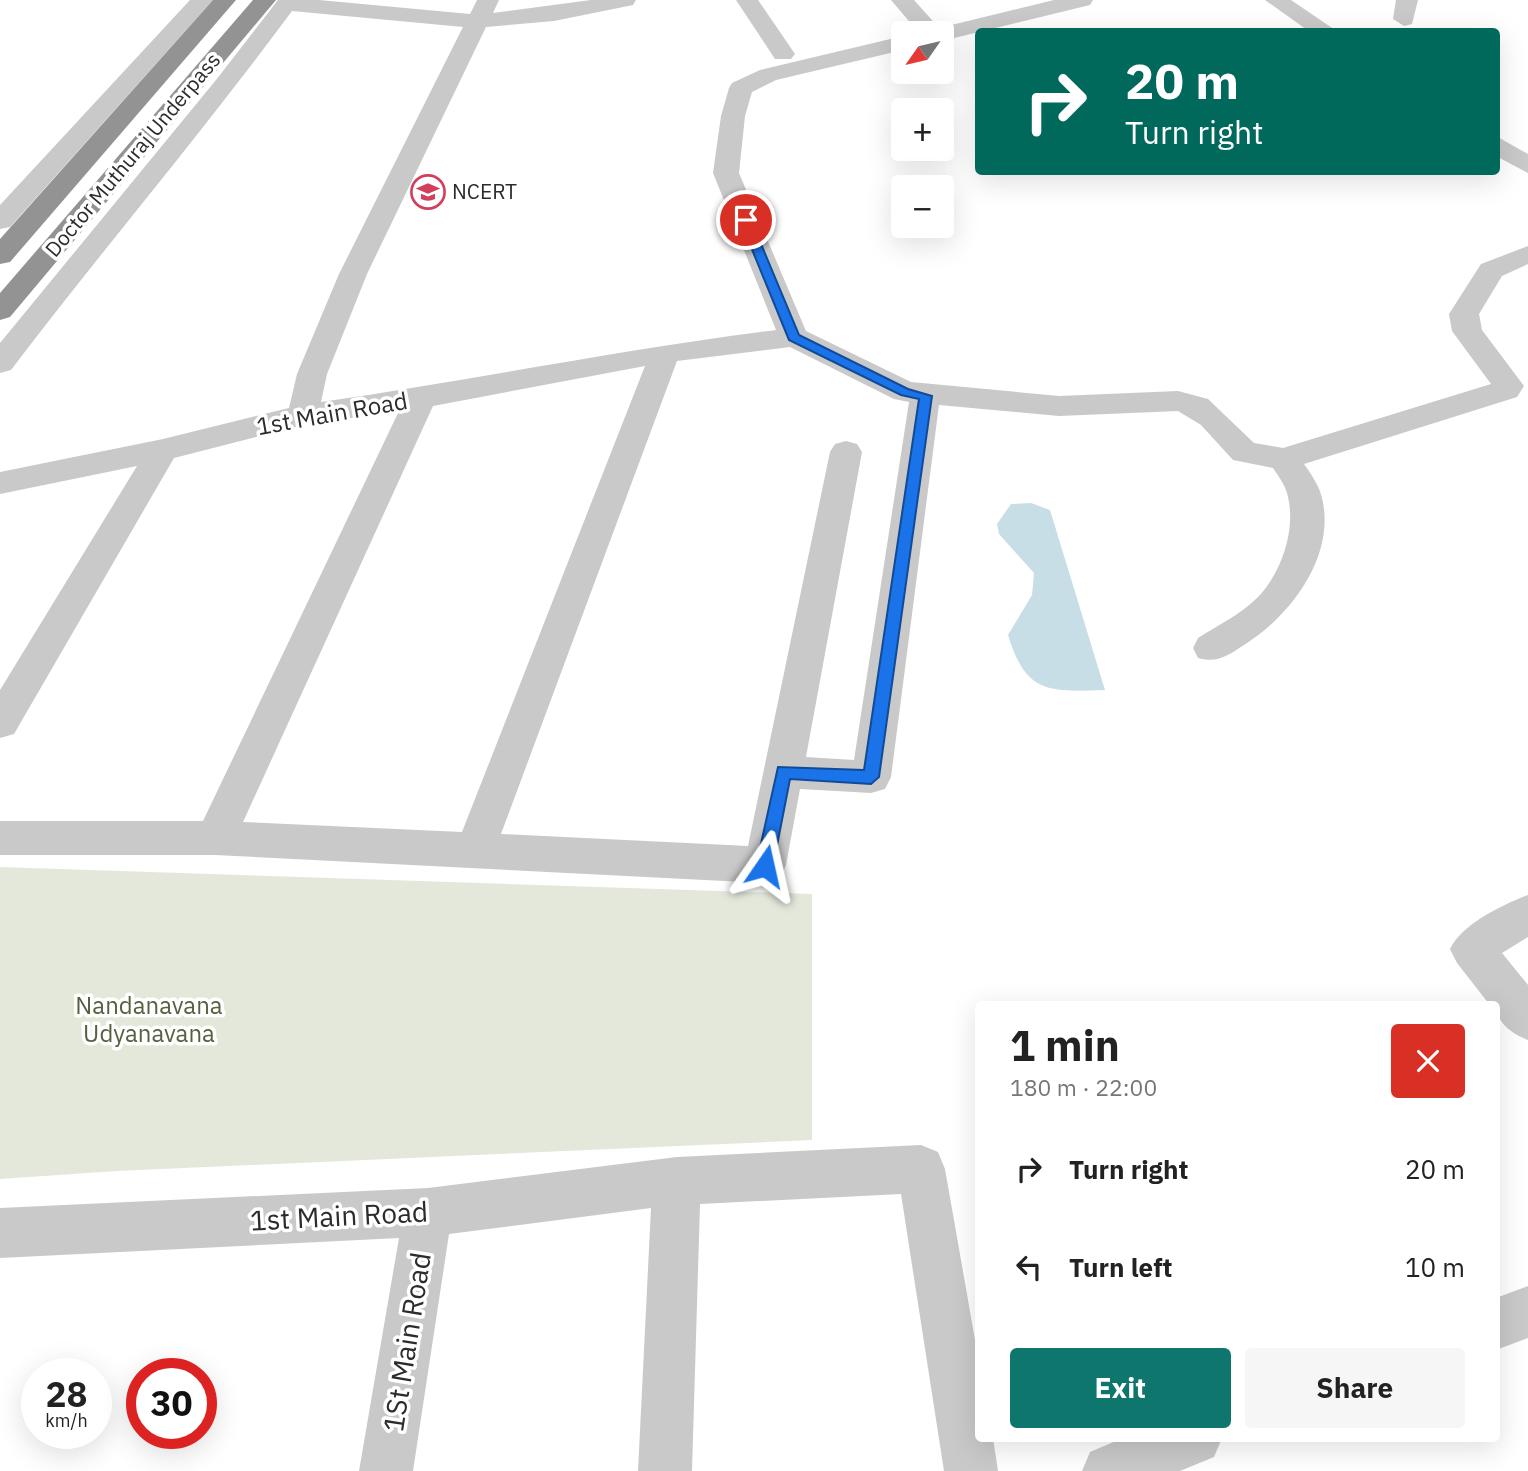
<!DOCTYPE html>
<html lang="en">
<head>
<meta charset="utf-8">
<style>
	:root { --surface:#fff; --page:#f6f6f6; --text:#222; --muted:#767676; --accent:#0f766e }
	body { margin:0; font-family:"IBM Plex Sans",sans-serif; background:var(--page); color:var(--text); height:100vh; display:flex; flex-direction:column; font-size:26px; white-space:nowrap }
	* { box-sizing:border-box; margin:0 }
	p { font-size:23px; color:var(--muted) }
	.icon { flex:none; width:38px; height:38px; fill:none; stroke:currentColor; stroke-width:2; stroke-linecap:round; stroke-linejoin:round }
	.map { position:relative; flex:1; overflow:hidden }
	.side { position:absolute; left:975px; top:1001px; width:525px; height:441px; display:flex; flex-direction:column; background:var(--surface); border-radius:7px; box-shadow:0 7px 28px #0002 }
	.side>* { flex:none }
	.hud { position:absolute; left:975px; top:28px; width:525px; height:147px; border-radius:7px; box-shadow:0 7px 28px #0002; background:#00695c; color:#fff; overflow:hidden }
	.needle { width:46px; rotate:236deg }
	.fabs { position:absolute; left:891px; top:21px; display:grid; gap:14px }
	.fabs a { display:grid; place-items:center; width:63px; height:63px; border-radius:7px; background:var(--surface); box-shadow:0 7px 28px #0002; font-size:35px }
	.speed { position:absolute; left:21px; top:1358px; display:flex; gap:14px; font-size:35px; font-weight:700; text-align:center }
	.speed>* { display:grid; place-content:center; width:91px; height:91px; border-radius:50%; background:var(--surface); box-shadow:0 7px 28px #0002; line-height:1 }
	.speed small { font-size:18px; font-weight:400 }
	.speed .limit { border:10px solid #d22; background:#fff; color:#111 }
	.pin { position:absolute; display:grid; place-items:center; width:60px; height:60px; color:#fff; margin:-30px; border:4px solid #fff; border-radius:50%; box-shadow:0 2px 7px #0007 }
	.me { position:absolute; width:77px; margin:-38px; rotate:11deg; stroke-linejoin:round; filter:drop-shadow(0 0 5px #0008) }
	.turn { display:flex; align-items:center; gap:24px; height:147px; padding:0 35px; font-size:32px }
	.turn .icon { width:91px; height:91px; stroke-width:2.5 }
	.turn b { display:block; font-size:49px; line-height:60px }
	.round { display:grid; place-items:center; flex:none; width:74px; height:74px; border-radius:7px; background:var(--page) }
	.summary { display:flex; align-items:center; justify-content:space-between; height:119px; padding:0 35px }
	h1 { font-size:42px; font-weight:800; line-height:52px }
	.button { display:flex; gap:14px; margin-top:auto; padding:14px 35px }
	.button a { flex:1; height:80px; border-radius:7px; background:var(--accent); color:#fff; font-size:28px; font-weight:800; line-height:80px; text-align:center }
	.button a+a { background:var(--page); color:var(--text) }
	ul { padding:0; list-style:none }
	li { display:flex; align-items:center; gap:21px; height:98px; padding:0 35px }
	li div { flex:1 }
	li b { display:block; font-size:26px }
	li em { font-style:normal }
	.map>svg:first-child { display:block }
	.green { fill:#e3e8db }
	.water { fill:#c8dee6 }
	.lines { fill:none; stroke-linecap:round; stroke-linejoin:round }
	.minor { fill:#c9c9c9; fill-rule:evenodd }
	.highway { fill:#939393; fill-rule:evenodd }
	.route { fill:#1a73e8; stroke:#114b97; stroke-width:2 }
	.labels { text-anchor:middle; stroke-width:7; stroke-linejoin:round; paint-order:stroke }
	.far-street-label { font-size:21px; fill:#2c2c2c; stroke:#fff }
	.far-poi-label { font-size:21px; fill:#2c2c2c; stroke:#fff; text-anchor:start }
	.street-label { font-size:24px; fill:#2c2c2c; stroke:#fff }
	.park-label { font-size:24px; fill:#53623f; stroke:#fff }
	.near-street-label { font-size:28px; fill:#2c2c2c; stroke:#fff }
</style>
</head>
<body>
<div class="map">
<svg width="1528" height="1471" viewBox="0 0 1528 1471">
	<rect width="100%" height="100%" fill="#fff"/>
	<path class="green" d="M0,867L812,894V1140L117,1171L0,1179Z"/>
	<path class="water" d="M1031,503L1050,510L1105,690C1048,692 1026,694 1008,635L1032,595L1034,573L999,534L997,524L1011,504Z"/>
	<g class="lines">
		<g class="minor">
			<path d="M190,0H213L10,227L0,229V205Z"/>
			<path d="M278,0H319L470,14L477,0H499L493,13L591,0H636L633,5L554,21L486,27L367,274L327,374L321,402C474,380 624,349 776,330L713,173L721,116L729,88L732,83L760,70L903,36V50L776,80L752,92L745,116L739,173L806,331L911,382L1059,396L1178,391L1208,399L1254,443L1283,448L1491,384L1452,331L1449,314L1481,264L1528,246V264L1502,276L1479,314L1482,330L1524,386L1517,397L1304,464C1311,474 1319,485 1322,498C1336,555 1292,614 1247,643C1230,654 1218,664 1198,658L1193,648L1198,638C1218,625 1240,615 1257,598C1281,574 1296,531 1288,497C1286,486 1279,477 1273,468L1233,460L1201,425L1178,411L1059,416L939,405L891,777L885,789L871,793L800,789L786,865L780,878L765,883L215,855H0V821H203L399,411L303,425L174,458L14,734L0,738V690L137,466L0,494V472L163,439L289,408L297,374L339,274L463,27L292,11C202,133 103,249 11,370L0,373V343L216,80ZM790,347L894,399L909,402L854,760L806,757L862,452L857,444L846,441L835,444L830,452L748,846L501,834L677,361ZM645,366L462,832L243,822L433,406Z"/>
			<path d="M736,0H758L795,54L791,59H775Z"/>
			<path d="M891,0H914L939,28L1054,0H1093L1090,5L942,41V33H919Z"/>
			<path d="M1265,0H1291L1338,32H1310Z"/>
			<path d="M1396,0H1418L1412,24L1404,26L1393,19Z"/>
			<path d="M1496,136L1528,154V173L1496,156Z"/>
			<path d="M1528,895V937L1502,953L1528,985V1040C1512,1034 1496,1023 1496,1004H1489L1457,963L1450,949C1462,924 1502,905 1528,895Z"/>
			<path d="M921,1145L938,1152L945,1169L978,1357V1438H993L998,1471H944L901,1194L700,1204L692,1471H638L651,1208L449,1234L413,1471H359L399,1238L0,1258V1208L428,1188L677,1157Z"/>
			<path d="M1528,1286V1338L1496,1350V1298Z"/>
			<path d="M1123,1438H1222L1214,1457L1180,1471H1082L1090,1452Z"/>
		</g>
		<g class="highway">
			<path d="M213,0H236L10,262L0,264V239Z"/>
			<path d="M253,0H276L10,317L0,320V293Z"/>
		</g>
	</g>
	<path class="route" d="M746,217L751,220L799,335L908,389L932,396L879,777L871,784L790,779L773,866L765,873L756,866L778,767L864,770L919,399L901,395L789,340L740,220Z"/>
	<defs>
		<g id="university-ring" transform="scale(1.75)"><circle r="9.5" fill="#fff" stroke="#d13f5b" stroke-width="1.5"/><path d="M0-5L7-2L0 1L-7-2ZM-4 1L0 2.5L4 1V4Q0 6-4 4Z" fill="#d13f5b"/></g>
	</defs>
	<g fill-rule="evenodd">
		<use href="#university-ring" x="428" y="192"/>
	</g>
	<g class="labels">
		<g class="far-street-label">
			<text transform="translate(133 155) rotate(-50)" y="7">Doctor Muthuraj Underpass</text>
		</g>
		<g class="far-poi-label">
			<text x="452" y="199">NCERT</text>
		</g>
		<g class="street-label">
			<text transform="translate(332 414) rotate(-10)" y="8">1st Main Road</text>
		</g>
		<g class="park-label">
			<text x="149" y="1014">Nandanavana<tspan x="149" dy="28">Udyanavana</tspan></text>
		</g>
		<g class="near-street-label">
			<text transform="translate(339 1216) rotate(-3)" y="10">1st Main Road</text>
			<text transform="translate(407 1342) rotate(-81)" y="10">1St Main Road</text>
		</g>
	</g>
</svg>
<div class="fabs">
<a><svg class="needle" viewBox="-14 -14 28 28"><path d="M0-13l5 13h-10z" fill="#e53935"/><path d="M0 13l5-13h-10z" fill="#767676"/></svg></a>
<a>+</a>
<a>−</a>
</div>
<div class="speed"><div>28<small>km/h</small></div><div class="limit">30</div></div>
<div class="pin" style="left:746px;top:220px;background:#d93025"><svg class="icon" aria-label="arrive" viewBox="0 0 24 24"><path d="M6 21V4h12l-3 4 3 4H6"/></svg></div>
<svg class="me" style="left:765px;top:866px" viewBox="-20 -20 40 40"><path d="M0-17L14 15 0 8-14 15z" fill="#1a73e8" stroke="#fff" stroke-width="4"/></svg>
<div class="hud">
<div class="turn"><svg class="icon" aria-label="right" viewBox="0 0 24 24"><path d="M7 20v-9h11M14 6l5 5-5 5"/></svg><div><b>20 m</b>Turn right</div></div>
</div>
<section class="side">
<div class="summary"><div><h1>1 min</h1><p>180 m · 22:00</p></div><a class="round" style="background:#d93025;color:#fff"><svg class="icon" aria-label="close" viewBox="0 0 24 24"><path d="M6 6l12 12M18 6L6 18"/></svg></a></div>
<ul>
<li><svg class="icon" aria-label="right" viewBox="0 0 24 24"><path d="M7 20v-9h11M14 6l5 5-5 5"/></svg><div><b>Turn right</b></div><em>20 m</em></li>
<li><svg class="icon" aria-label="left" viewBox="0 0 24 24"><path d="M17 20v-9H6M10 6l-5 5 5 5"/></svg><div><b>Turn left</b></div><em>10 m</em></li>
</ul>
<div class="button"><a>Exit</a><a>Share</a></div>
</section>
</div>
</body>
</html>
